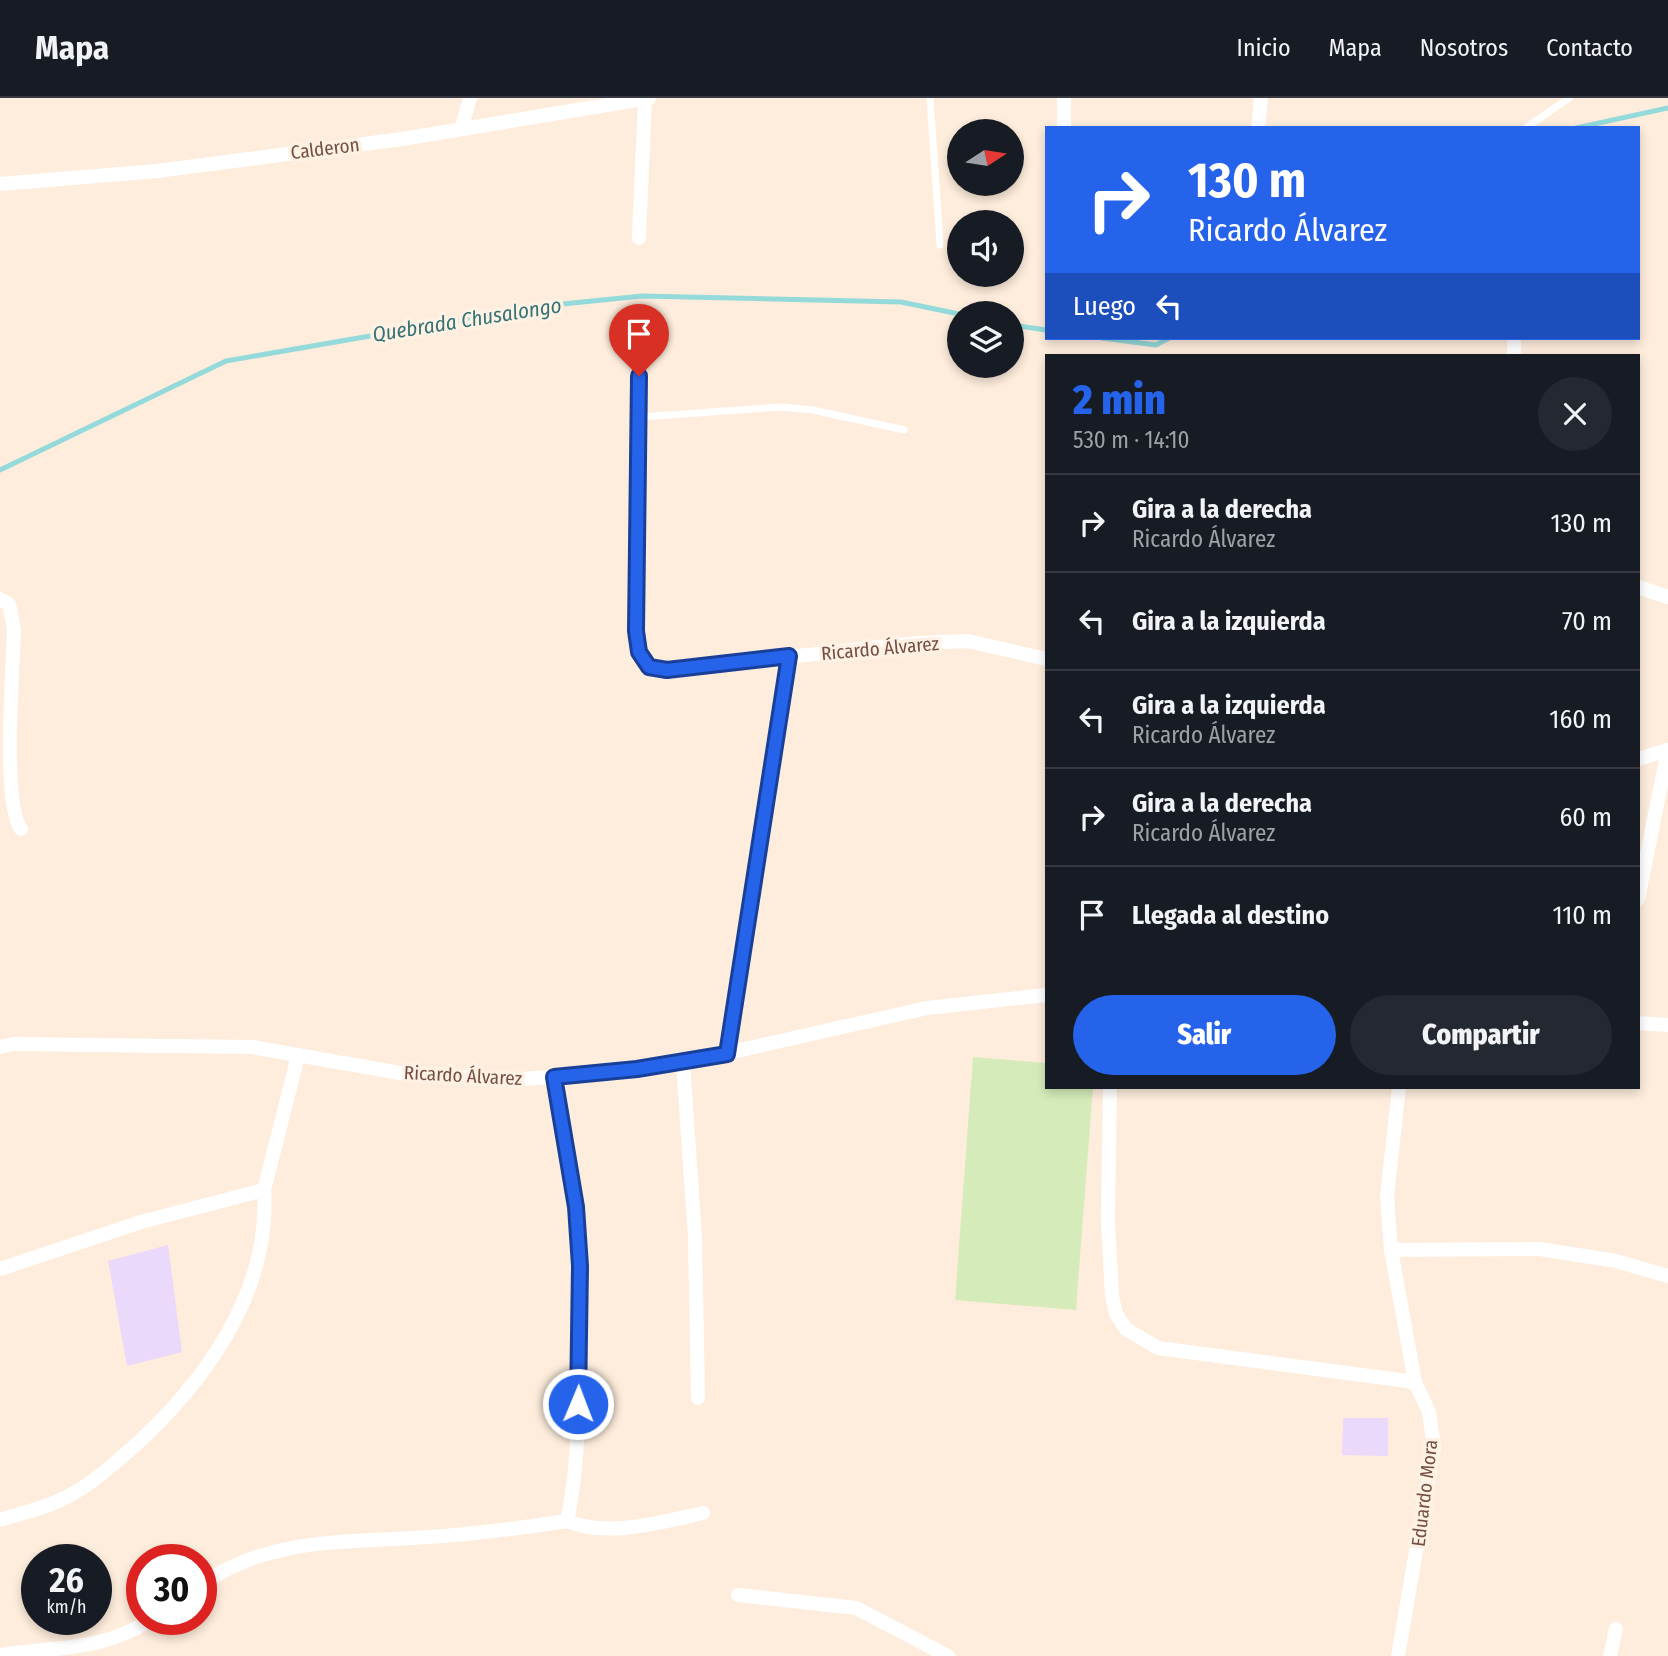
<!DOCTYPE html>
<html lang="es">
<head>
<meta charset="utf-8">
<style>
	:root { --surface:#171b24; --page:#242831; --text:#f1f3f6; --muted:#9ea1a6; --line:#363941; --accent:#2563eb }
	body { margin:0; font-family:"Fira Sans Condensed",sans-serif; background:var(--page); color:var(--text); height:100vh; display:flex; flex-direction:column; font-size:26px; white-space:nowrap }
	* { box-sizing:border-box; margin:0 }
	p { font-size:23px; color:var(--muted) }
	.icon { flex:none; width:38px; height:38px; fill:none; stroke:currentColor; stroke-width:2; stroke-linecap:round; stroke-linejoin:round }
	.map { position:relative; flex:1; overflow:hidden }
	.side { position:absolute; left:1045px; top:256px; width:595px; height:735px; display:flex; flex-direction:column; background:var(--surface); border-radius:0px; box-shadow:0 4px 10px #0003 }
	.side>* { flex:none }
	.hud { position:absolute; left:1045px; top:28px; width:595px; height:214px; border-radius:0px; box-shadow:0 4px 10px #0003; background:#2563eb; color:#fff; overflow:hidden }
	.needle { width:46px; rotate:78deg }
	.buttons { position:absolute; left:947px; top:21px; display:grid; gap:14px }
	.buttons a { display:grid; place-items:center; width:77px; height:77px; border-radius:50%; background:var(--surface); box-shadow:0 4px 10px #0003; font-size:35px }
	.speed { position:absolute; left:21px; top:1446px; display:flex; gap:14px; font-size:35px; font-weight:700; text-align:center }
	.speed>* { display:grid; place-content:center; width:91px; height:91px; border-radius:50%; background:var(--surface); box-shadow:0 4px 10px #0003; line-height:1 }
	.speed small { font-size:18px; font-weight:400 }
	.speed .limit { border:10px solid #d22; background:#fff; color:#111 }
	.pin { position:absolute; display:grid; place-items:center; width:60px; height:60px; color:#fff; margin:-72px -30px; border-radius:50% 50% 50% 0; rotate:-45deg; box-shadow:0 0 7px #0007 }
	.pin .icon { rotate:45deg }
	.me { position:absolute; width:77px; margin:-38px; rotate:1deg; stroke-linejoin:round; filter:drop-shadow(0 0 5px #0008) }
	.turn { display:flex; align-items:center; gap:24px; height:147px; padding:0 28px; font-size:32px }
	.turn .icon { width:91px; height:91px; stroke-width:2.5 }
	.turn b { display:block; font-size:49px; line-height:60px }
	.then { display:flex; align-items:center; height:66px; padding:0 28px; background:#0003; gap:14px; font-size:26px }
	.round { display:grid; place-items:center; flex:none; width:74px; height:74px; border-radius:37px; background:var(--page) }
	.summary { display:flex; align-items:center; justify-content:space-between; height:119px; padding:0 28px }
	h1 { font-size:42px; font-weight:800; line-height:52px; color:var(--accent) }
	.action { display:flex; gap:14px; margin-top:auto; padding:14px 28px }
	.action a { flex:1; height:80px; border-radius:42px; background:var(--accent); color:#fff; font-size:28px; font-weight:800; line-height:80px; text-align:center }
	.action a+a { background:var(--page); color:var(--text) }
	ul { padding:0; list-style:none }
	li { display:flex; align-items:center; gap:21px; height:98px; padding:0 28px; border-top:2px solid var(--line) }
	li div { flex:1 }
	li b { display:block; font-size:26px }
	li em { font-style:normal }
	header { display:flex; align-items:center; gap:42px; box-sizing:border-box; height:98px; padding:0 35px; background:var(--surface); border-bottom:2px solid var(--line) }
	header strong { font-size:33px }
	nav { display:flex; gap:38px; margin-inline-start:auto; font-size:24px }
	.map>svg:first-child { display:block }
	.education { fill:#ead9fa }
	.green { fill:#d5ecba }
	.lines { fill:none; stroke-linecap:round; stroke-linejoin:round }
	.stream { stroke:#95dadb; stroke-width:5 }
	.service { stroke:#fff; stroke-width:7 }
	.minor { stroke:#fff; stroke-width:14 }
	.route-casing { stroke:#184099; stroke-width:18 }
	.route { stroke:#2563eb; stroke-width:12 }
	.labels { text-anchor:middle; stroke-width:7; stroke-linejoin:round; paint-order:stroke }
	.street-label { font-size:19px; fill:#754f43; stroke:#fff1e4 }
	.water-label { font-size:21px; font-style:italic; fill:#347376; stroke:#fff1e4 }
</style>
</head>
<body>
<header>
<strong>Mapa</strong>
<nav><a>Inicio</a><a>Mapa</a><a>Nosotros</a><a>Contacto</a></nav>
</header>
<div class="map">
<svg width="1668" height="1558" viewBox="0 0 1668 1558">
	<rect width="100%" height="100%" fill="#feeddc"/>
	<g class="education">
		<path d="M168,1147L182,1254L127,1268L108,1163Z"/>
		<path d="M1343,1320H1388V1358L1342,1357Z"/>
	</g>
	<path class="green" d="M973,959L1046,965V989H1093L1076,1212L955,1202Z"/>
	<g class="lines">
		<g class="stream">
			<path d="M1576,30L1668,10"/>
			<path d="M1012,227L1046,232"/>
			<path d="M1102,240L1156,247L1169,240"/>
			<path d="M0,372L226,263L543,208L642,198L901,204L959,216"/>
		</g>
		<g class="service">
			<path d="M930,0L940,147"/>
			<path d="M1527,29L1569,0"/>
			<path d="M640,319L781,309L813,312L904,332"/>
		</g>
		<g class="minor">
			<path d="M1064,0V30"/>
			<path d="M1258,30L1261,0"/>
			<path d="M461,31L470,0"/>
			<path d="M0,86L157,73L402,41L649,0"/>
			<path d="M639,140L645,0"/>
			<path d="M1514,257V240"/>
			<path d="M638,258L640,319L636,532L639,554L649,569L667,572L917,545L968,543L1046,561"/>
			<path d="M1638,489L1668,499"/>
			<path d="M0,501L9,506L14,531C13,568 2,706 21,731"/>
			<path d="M1638,661L1668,652"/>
			<path d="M1638,801L1668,652"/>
			<path d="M1638,925L1668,927"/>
			<path d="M0,949L14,946L252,949L400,975L509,982L614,974L683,965L927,910L1046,897"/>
			<path d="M727,956L789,558"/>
			<path d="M683,965L695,1139L698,1300"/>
			<path d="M1110,989L1108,1123L1112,1198L1116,1216L1126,1231L1158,1250L1415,1284"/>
			<path d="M1391,1152L1540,1151L1616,1163L1668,1178"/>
			<path d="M0,1171L141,1124L264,1092"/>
			<path d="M0,1422C18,1416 38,1412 56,1404C83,1393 108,1371 130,1352C203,1287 271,1195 264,1092L298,958"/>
			<path d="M567,1423C608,1440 662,1424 703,1415"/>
			<path d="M201,1486C274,1438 346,1445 429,1439C475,1436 521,1430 567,1423C578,1373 578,1321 579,1270C580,1169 576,1077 554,979"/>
			<path d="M738,1497L856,1510L948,1558"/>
			<path d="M0,1557C53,1549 106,1553 151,1521"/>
			<path d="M1398,1558L1434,1349L1429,1314L1415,1284L1391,1152L1387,1098L1399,989"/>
			<path d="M1610,1558L1616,1531"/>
		</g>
	</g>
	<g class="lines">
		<g class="route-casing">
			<path id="route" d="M578,1306L580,1168L576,1109L554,979L637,971L727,956L789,558L667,572L649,569L639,554L636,533L639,278"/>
		</g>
		<use href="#route" class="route"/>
	</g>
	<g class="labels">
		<g class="street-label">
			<text transform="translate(325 50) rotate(-7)" y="7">Calderon</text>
			<text transform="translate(880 550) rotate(-5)" y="7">Ricardo Álvarez</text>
			<text transform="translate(463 977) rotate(3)" y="7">Ricardo Álvarez</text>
			<text transform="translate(1424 1395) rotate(-83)" y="7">Eduardo Mora</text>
		</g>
		<g class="water-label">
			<text transform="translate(467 222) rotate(-9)" y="7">Quebrada Chusalongo</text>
		</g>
	</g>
</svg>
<div class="buttons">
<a><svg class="needle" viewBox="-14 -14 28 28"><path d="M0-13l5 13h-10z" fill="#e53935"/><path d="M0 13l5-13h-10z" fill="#9ea1a6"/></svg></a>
<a><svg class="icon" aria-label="sound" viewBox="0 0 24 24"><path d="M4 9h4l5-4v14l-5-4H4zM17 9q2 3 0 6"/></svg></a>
<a><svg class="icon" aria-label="layers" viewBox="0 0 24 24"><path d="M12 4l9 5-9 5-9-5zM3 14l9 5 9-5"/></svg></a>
</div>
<div class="speed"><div>26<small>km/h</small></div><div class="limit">30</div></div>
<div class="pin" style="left:639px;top:278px;background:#d93025"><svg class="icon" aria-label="arrive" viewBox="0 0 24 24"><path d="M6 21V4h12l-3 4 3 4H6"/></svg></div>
<svg class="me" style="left:578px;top:1306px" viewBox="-20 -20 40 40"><circle r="17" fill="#2563eb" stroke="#fff" stroke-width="3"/><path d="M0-11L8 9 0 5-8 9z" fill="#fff"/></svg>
<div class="hud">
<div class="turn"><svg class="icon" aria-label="right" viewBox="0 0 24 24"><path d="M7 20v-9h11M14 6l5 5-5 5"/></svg><div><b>130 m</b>Ricardo Álvarez</div></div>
<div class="then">Luego<svg class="icon" aria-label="left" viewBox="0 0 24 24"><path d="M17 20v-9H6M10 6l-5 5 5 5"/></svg></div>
</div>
<section class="side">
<div class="summary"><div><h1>2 min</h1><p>530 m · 14:10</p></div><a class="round"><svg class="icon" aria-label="close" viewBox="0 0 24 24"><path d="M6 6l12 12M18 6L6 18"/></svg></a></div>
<ul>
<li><svg class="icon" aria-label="right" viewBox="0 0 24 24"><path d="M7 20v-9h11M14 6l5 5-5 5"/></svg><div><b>Gira a la derecha</b><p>Ricardo Álvarez</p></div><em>130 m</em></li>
<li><svg class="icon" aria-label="left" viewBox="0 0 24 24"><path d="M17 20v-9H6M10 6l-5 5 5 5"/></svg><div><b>Gira a la izquierda</b></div><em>70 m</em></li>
<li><svg class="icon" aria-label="left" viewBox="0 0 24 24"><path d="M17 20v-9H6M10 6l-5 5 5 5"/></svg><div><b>Gira a la izquierda</b><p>Ricardo Álvarez</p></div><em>160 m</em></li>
<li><svg class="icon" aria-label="right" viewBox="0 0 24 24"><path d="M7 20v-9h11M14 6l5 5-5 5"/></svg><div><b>Gira a la derecha</b><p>Ricardo Álvarez</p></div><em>60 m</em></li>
<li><svg class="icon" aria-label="arrive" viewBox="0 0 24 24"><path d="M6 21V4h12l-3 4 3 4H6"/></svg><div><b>Llegada al destino</b></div><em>110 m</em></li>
</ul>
<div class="action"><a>Salir</a><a>Compartir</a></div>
</section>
</div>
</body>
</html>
